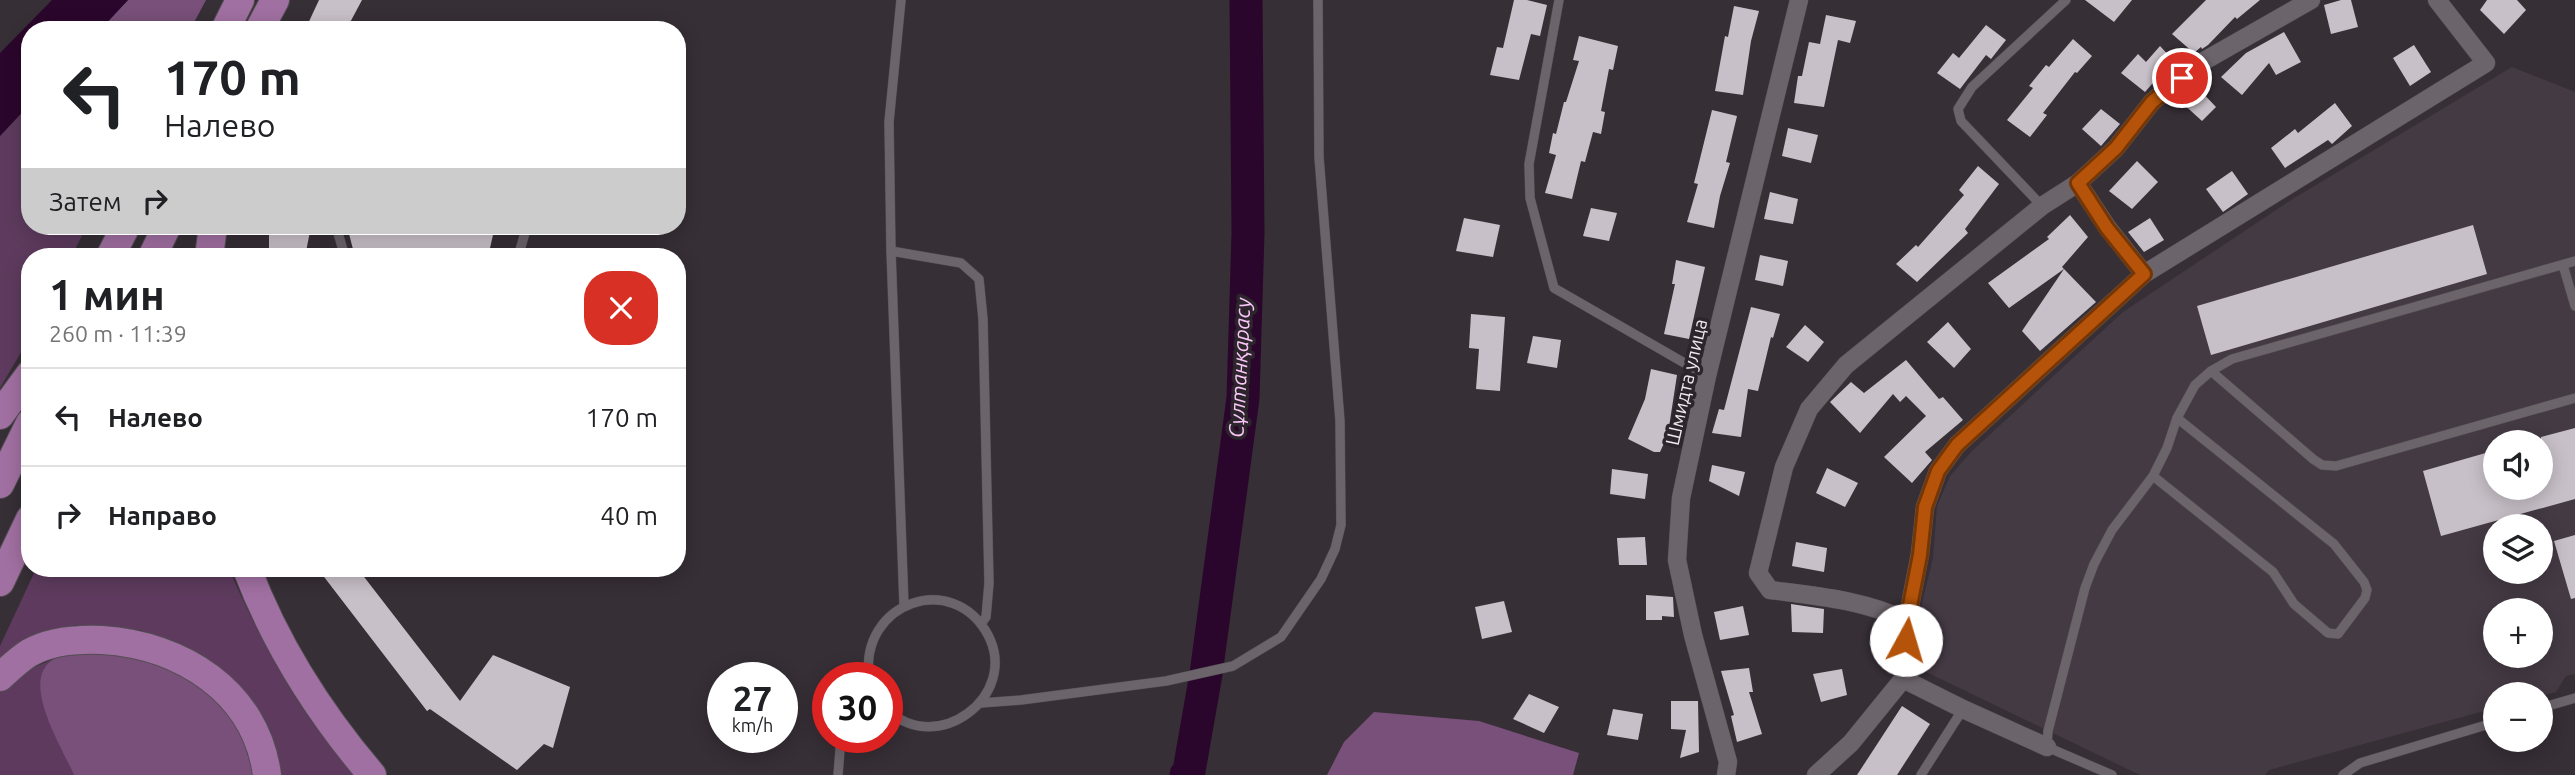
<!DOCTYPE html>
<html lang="ru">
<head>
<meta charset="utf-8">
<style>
	:root { --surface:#fff; --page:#f2f2f2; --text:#202124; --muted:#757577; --line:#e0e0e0 }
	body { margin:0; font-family:Ubuntu,sans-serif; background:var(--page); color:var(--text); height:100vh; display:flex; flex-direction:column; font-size:26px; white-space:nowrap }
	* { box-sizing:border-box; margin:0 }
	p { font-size:23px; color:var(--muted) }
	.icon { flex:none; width:38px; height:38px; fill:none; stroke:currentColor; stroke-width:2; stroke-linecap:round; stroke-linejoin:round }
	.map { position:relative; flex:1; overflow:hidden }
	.details { position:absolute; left:21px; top:248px; width:665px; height:329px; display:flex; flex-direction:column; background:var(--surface); border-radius:28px; box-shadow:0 4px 18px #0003 }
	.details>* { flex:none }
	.banner { position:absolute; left:21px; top:21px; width:665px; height:214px; border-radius:28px; box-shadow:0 4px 18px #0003; background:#fff; color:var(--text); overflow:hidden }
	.fabs { position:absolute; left:2483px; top:430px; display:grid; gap:14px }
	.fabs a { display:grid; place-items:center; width:70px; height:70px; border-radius:50%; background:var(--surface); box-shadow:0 4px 18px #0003; font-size:35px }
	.speed { position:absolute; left:707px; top:662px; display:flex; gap:14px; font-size:35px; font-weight:700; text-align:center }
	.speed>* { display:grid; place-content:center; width:91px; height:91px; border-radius:50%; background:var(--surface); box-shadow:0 4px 18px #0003; line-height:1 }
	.speed small { font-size:18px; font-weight:400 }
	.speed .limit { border:10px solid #d22; background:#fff; color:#111 }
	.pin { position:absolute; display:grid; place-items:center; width:60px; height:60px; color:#fff; margin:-30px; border:4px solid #fff; border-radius:50%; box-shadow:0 2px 7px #0007 }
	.me { position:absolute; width:77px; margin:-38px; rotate:6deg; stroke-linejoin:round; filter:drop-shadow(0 0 5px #0008) }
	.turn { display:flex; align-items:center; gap:24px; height:147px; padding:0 28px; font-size:32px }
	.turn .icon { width:91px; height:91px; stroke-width:2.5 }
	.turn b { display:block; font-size:49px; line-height:60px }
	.then { display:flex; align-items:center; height:66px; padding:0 28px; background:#0003; gap:14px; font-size:26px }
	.round { display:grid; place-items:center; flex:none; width:74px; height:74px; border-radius:28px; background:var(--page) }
	.summary { display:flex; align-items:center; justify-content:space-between; height:119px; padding:0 28px }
	h1 { font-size:42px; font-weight:700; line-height:52px }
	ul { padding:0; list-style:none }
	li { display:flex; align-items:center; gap:21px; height:98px; padding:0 28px; border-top:2px solid var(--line) }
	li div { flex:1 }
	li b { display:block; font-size:26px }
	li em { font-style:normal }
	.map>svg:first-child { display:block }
	.built { fill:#443a44; fill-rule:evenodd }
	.green { fill:#5e3b5e }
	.forest { fill:#785079 }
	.water { fill:#2b062c }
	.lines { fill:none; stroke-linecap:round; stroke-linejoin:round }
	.river { stroke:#2b062c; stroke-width:33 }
	.building { fill:#c8c0c8 }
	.lane-casing { stroke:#534e53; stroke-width:10 }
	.street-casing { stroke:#534e53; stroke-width:19 }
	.primary-casing { stroke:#534e53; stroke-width:30 }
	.lane { stroke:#6c646b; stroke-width:9 }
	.street { stroke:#6c646b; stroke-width:18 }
	.primary { stroke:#a170a2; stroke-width:28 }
	.route-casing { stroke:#753606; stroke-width:18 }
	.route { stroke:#b45309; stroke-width:12 }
	.labels { text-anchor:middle; stroke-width:7; stroke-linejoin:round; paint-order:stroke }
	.street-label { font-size:19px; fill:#eeeaee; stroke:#2c252c }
	.water-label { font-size:21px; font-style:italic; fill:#fbc7fa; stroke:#2c252c }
</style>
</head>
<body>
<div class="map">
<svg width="2575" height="775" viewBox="0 0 2575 775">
	<rect width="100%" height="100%" fill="#362f36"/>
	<path class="built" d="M2512,67L2575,92V674L2566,676L2556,692L2541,696L2496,695L2495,708L2269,770L2265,775H2140L1918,668L1917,624L1933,558L1937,506L1950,476L1972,451L2123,312L2291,200ZM2496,443H2541V488H2496ZM2496,527H2541V572H2496ZM2496,611H2541V656H2496Z"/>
	<g class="green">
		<path d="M30,104V226H87L71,257H30V337L0,388V136Z"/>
		<path d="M36,569H229C254,626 283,684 321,734C332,748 345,761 357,775H279L222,671L199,654L168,639L139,630L76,625L50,631L0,658V646Z"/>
		<path d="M54,659L44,668L61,743L74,775H0V690L32,668Z"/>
	</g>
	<g class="forest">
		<path d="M128,0H206L190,30H100Z"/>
		<path d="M103,650L184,671L226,711L242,737L254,775H74C63,749 18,679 54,659C68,651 87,651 103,650Z"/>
		<path d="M1374,712L1479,721L1579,753L1573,775H1327L1344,742Z"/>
	</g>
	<path class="water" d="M52,0H128L100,30H30V104L0,136V53Z"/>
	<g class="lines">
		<path class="river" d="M1186,775L1189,771L1206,674L1243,398L1248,233L1246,0"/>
	</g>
	<g class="building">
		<path d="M319,0H362L346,30H305Z"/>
		<path d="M1514,0H1527L1547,5L1540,36L1531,34L1519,80L1490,75L1497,47L1503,48Z"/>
		<path d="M2085,0H2132L2114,22Z"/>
		<path d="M2206,0H2260L2237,19L2235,17L2208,45L2202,49L2201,47L2194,53L2172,34Z"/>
		<path d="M2341,0H2351L2358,27L2331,34L2324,5Z"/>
		<path d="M2487,0H2517L2526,10L2504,34L2480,10Z"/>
		<path d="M1734,6L1759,11L1751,41L1743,95L1715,91L1725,36L1728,37Z"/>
		<path d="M1826,15L1856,21L1850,43L1838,40L1824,107L1794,103L1798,76H1802L1809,42L1820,44Z"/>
		<path d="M1986,25L2006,40L1991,59L1986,55L1960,89L1937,73L1953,53L1959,58Z"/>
		<path d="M2284,32L2301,62L2276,75L2269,63L2242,95L2221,77L2246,53Z"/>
		<path d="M1579,36L1618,46L1613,70L1609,69L1601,111L1605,112L1601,134L1593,132L1585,162L1581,161L1572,199L1545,193L1556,155L1549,153L1553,133L1556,134L1564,102H1566L1579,61L1573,60Z"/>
		<path d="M2073,39L2092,56L2077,73L2075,72L2043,113L2047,115L2030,137L2007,120L2033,88L2029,86L2046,65L2049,67Z"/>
		<path d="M2414,45L2431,72L2410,86L2393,58Z"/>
		<path d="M2160,46L2173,60L2145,92L2121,73L2138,54L2146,62Z"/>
		<path d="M2196,86L2216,107L2202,121L2180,101Z"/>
		<path d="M2335,103L2352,126L2332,144L2328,140L2285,168L2271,148L2295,129L2298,133Z"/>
		<path d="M2101,109L2120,124L2101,146L2082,129Z"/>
		<path d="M1712,110L1737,116L1726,162L1730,163L1720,196L1714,228L1687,222L1698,184L1694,183Z"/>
		<path d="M1788,128L1818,135L1811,163L1782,156Z"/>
		<path d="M2137,161L2158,182L2132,209L2109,191Z"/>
		<path d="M1978,166L1999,184L1965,229L1968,233L1917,282L1896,264L1916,245L1918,247L1964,195L1959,190Z"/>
		<path d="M2232,171L2248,194L2223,212L2206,189Z"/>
		<path d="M1770,192L1798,199L1793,224L1764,219Z"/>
		<path d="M1591,208L1617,213L1609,241L1583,236Z"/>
		<path d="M2070,215L2088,237L2062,267L2064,269L2009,308L1988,283L2049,239L2047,237Z"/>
		<path d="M1464,218L1500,225L1493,257L1456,251Z"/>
		<path d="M2150,218L2164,240L2144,252L2128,232Z"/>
		<path d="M2473,225L2487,274L2211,355L2197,306Z"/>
		<path d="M269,226H311L305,257H269Z"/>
		<path d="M347,226H495L488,257H355Z"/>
		<path d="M1760,255L1788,261L1783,286L1755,280Z"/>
		<path d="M1676,260L1705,267L1689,339L1664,334L1675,284H1672Z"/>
		<path d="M2064,269L2096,302L2040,351L2022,331Z"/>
		<path d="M1751,307L1780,314L1773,338L1771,337L1758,391L1748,389L1741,437L1712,433L1719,409L1724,410Z"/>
		<path d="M1471,314L1505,317L1500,391L1476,389L1479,349L1469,348Z"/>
		<path d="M1948,322L1971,349L1954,368L1927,342Z"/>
		<path d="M1805,325L1824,342L1808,362L1786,347Z"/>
		<path d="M1533,336L1561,340L1557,368L1527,363Z"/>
		<path d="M1906,360L1939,399L1943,397L1963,420L1925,452L1932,460L1912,483L1884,457L1926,416L1906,396L1900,402L1893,394L1860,433L1830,402L1851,382L1864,393Z"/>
		<path d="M1651,369L1677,375L1669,427L1671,428L1660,452H1654L1628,439L1645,399Z"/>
		<path d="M2575,428V499L2441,536L2423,471L2496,450V488H2541V437Z"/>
		<path d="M1712,465L1745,472L1739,496L1709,481Z"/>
		<path d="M1827,468L1858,483L1845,507L1816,493Z"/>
		<path d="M1612,469L1648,474L1645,499L1610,494Z"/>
		<path d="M2575,535V598L2571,599L2554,541Z"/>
		<path d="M1645,537L1647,565H1619L1617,538Z"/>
		<path d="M1796,542L1827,548L1824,572L1792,566Z"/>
		<path d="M318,569H358L460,701L493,655L570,687L553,748L544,744L517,770L430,709L427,711Z"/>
		<path d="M1646,595L1673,597L1674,617L1662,616V620H1646Z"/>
		<path d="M1504,601L1512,632L1482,639L1475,607Z"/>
		<path d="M1791,604L1824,609L1823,633L1792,632Z"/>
		<path d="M1743,606L1749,635L1720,640L1714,612Z"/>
		<path d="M1749,668L1753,692H1749L1762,734L1737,742L1731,716L1734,715L1721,671Z"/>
		<path d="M1842,669L1847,695L1821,702L1813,674Z"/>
		<path d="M1529,694L1559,707L1544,733L1513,719Z"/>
		<path d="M1671,701H1698L1699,752L1680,758L1686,730L1671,729Z"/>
		<path d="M1902,706L1930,724L1897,775H1857Z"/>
		<path d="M1613,709L1643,714L1638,740L1607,735Z"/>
	</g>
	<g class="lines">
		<g class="lane-casing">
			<g id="lane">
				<path d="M901,0L889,122L891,251L904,606"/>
				<path d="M1559,0L1529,164L1530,198L1554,288L1707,376"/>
				<path d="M2042,206L1961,121L1958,109L1972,87L2066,0"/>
				<path d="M336,226L345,257"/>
				<path d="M891,251L961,263L979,279L983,319L989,583L986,617L981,624"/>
				<path d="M518,257L527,226"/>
				<path d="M2563,265L2575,306"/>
				<path d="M2211,371L2313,459L2322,465L2336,466L2575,398"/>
				<path d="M2153,476L2273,572L2294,604L2328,633L2338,634L2365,598L2367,590L2364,582L2334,544L2177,418"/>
				<path d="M869,677C860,602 953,570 988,635C1020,696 936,758 887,709"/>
				<path d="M981,703L1021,700L1166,681L1233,666L1281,637L1321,579L1335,549L1341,525L1340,421L1319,157L1318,0"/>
				<path d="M2541,708L2575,698"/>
				<path d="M838,775L841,737"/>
				<path d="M1921,775L1963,709"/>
				<path d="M2112,775L2047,747L2048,731L2085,588L2094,564L2112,530L2153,476L2167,448L2177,418L2195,385L2211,371L2232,359L2575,261"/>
				<path d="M2343,775L2360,763L2496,722"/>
			</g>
		</g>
		<g class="street-casing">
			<g id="street">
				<path d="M2078,183L2107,227L2144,274"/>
				<path d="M1907,621C1864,600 1817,596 1770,590L1758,573L1784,467L1809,409L1846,365L2042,206L2078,183L2116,148L2152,102L2197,65L2311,0"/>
				<path d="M1903,679L1963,709L2047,747"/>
				<path d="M1726,775L1728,762L1693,635L1677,560L1681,498L1707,376L1799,0"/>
				<path d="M1816,775L1851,743L1903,679L1907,621L1920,554L1925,507L1938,471L1957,445L2144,274L2486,63L2437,0"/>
			</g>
		</g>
		<g class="primary-casing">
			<g id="primary">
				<path d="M225,30L240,0"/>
				<path d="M259,30L275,0"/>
				<path d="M110,257L126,226"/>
				<path d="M152,257L167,226"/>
				<path d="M209,257L213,226"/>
				<path d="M0,415L30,374"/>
				<path d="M0,484L30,423"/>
				<path d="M247,569C276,645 319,713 372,775"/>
				<path d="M0,582L30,519"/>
				<path d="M0,677C9,669 18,660 29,653C50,641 78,639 102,640C181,645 256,691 267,775"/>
			</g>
		</g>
		<use href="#lane" class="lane"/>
		<use href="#street" class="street"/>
		<use href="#primary" class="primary"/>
	</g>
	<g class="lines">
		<g class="route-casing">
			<path id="route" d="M1906,640L1907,621L1920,555L1925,507L1938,471L1957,445L2144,274L2107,228L2078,183L2116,148L2152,102L2182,78"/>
		</g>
		<use href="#route" class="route"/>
	</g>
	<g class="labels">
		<g class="street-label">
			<text transform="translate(1686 382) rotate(-77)" y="7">Шмидта улица</text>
		</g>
		<g class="water-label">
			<text transform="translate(1240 368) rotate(-87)" y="7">Сұлтанқарасу</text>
		</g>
	</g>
</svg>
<div class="fabs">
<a><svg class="icon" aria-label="sound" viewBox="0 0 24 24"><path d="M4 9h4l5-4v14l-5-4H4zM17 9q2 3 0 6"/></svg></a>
<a><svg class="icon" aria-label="layers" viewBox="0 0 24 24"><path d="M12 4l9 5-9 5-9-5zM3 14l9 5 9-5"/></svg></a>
<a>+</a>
<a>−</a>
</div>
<div class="speed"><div>27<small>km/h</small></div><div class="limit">30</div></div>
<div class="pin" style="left:2182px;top:78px;background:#d93025"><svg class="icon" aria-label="arrive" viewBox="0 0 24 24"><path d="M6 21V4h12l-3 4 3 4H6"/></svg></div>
<svg class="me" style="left:1906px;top:640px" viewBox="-20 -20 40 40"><circle r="19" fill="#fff"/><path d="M0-13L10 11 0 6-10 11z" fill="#b45309"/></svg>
<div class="banner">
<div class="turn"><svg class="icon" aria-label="left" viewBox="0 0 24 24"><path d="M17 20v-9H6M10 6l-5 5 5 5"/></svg><div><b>170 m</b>Налево</div></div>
<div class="then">Затем<svg class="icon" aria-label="right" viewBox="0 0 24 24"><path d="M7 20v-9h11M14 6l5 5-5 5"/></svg></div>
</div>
<section class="details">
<div class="summary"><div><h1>1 мин</h1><p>260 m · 11:39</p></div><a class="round" style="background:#d93025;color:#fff"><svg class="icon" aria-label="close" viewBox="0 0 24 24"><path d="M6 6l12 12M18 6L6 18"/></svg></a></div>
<ul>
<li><svg class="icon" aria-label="left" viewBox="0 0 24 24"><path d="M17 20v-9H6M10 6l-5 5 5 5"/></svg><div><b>Налево</b></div><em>170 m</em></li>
<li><svg class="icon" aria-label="right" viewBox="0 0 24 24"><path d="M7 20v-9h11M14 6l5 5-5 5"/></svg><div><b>Направо</b></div><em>40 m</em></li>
</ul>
</section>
</div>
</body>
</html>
